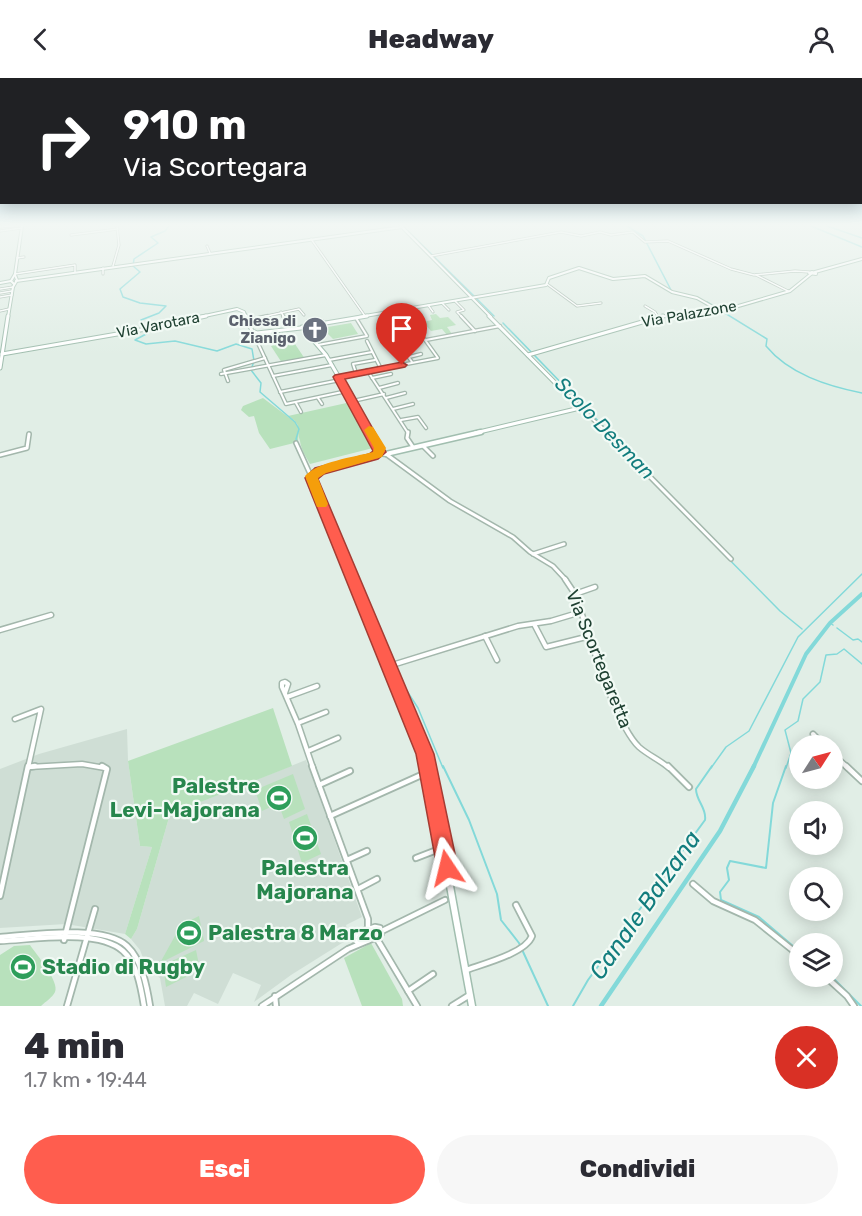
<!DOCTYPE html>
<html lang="it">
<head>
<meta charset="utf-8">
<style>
	:root { --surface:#fff; --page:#f7f7f7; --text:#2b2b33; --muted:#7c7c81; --accent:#ff5d4e }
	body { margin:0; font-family:Rubik,sans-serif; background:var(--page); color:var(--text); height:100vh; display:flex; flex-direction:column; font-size:22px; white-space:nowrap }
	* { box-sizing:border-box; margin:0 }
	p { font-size:20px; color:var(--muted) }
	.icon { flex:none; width:33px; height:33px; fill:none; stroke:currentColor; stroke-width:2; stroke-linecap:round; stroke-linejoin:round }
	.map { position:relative; height:928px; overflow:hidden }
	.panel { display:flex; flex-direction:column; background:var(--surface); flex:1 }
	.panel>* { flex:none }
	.guide { position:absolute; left:0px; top:0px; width:862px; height:126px; box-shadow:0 3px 15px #0003; background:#202124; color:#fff; overflow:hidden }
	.needle { width:39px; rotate:54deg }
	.tools { position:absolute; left:789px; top:657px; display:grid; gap:12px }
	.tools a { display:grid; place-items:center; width:54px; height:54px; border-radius:50%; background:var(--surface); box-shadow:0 3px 15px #0003; font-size:30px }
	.pin { position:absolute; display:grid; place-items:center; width:51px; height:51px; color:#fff; margin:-62px -26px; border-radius:50% 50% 50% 0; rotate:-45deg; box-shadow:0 0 6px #0007 }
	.pin .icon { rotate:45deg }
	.me { position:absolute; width:66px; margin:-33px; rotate:350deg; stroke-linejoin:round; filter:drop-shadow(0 0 4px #0008) }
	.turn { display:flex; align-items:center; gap:21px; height:126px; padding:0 24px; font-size:27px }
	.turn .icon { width:78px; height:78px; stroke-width:2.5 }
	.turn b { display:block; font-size:42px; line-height:51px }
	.round { display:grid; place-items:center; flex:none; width:63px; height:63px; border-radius:32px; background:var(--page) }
	.summary { display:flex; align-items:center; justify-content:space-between; height:102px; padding:0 24px }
	h1 { font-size:36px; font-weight:800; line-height:45px }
	.primary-button { display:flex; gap:12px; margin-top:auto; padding:12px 24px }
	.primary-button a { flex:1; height:69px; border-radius:36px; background:var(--accent); color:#fff; font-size:24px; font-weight:800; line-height:69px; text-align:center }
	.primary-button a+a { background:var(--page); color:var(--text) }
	header { display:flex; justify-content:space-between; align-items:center; height:78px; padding:0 24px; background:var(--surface); font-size:27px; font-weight:800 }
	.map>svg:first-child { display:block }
	.built { fill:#cfded5 }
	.green { fill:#b8e1bc }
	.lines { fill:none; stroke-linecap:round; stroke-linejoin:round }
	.stream-far1 { stroke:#83d9d9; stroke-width:1.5 }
	.stream { stroke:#83d9d9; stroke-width:2 }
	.canal-far2 { stroke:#83d9d9; stroke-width:1.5 }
	.canal-far1 { stroke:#83d9d9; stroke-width:4 }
	.canal { stroke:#83d9d9; stroke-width:4.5 }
	.street-far4-casing { stroke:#a3b7ac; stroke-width:3 }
	.street-far3-casing { stroke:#a3b7ac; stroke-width:4.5 }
	.street-far2-casing { stroke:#a3b7ac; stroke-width:6 }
	.street-far1-casing { stroke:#a3b7ac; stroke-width:7 }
	.street-casing { stroke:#a3b7ac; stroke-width:8 }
	.secondary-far4-casing { stroke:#a1beaf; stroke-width:4 }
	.secondary-far3-casing { stroke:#a1beaf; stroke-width:5 }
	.secondary-far2-casing { stroke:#a1beaf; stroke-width:7 }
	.secondary-far1-casing { stroke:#a1beaf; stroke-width:8 }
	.secondary-casing { stroke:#a1beaf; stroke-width:9 }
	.street-far4 { stroke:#fff; stroke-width:1.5 }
	.street-far3 { stroke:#fff; stroke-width:2 }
	.street-far2 { stroke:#fff; stroke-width:3 }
	.street-far1 { stroke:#fff; stroke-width:4 }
	.street { stroke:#fff; stroke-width:4.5 }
	.secondary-far4 { stroke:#fff; stroke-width:2 }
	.secondary-far3 { stroke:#fff; stroke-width:3 }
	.secondary-far2 { stroke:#fff; stroke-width:4 }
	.secondary-far1 { stroke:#fff; stroke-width:4.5 }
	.secondary { stroke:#fff; stroke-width:6 }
	.route { fill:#ff5d4e; stroke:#a63c33; stroke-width:1.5 }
	.slow { fill:#f59e0b }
	.labels { text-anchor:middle; stroke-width:4.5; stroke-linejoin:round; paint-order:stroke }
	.far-street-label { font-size:15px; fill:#1f4132; stroke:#f2faf5 }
	.far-worship-label { font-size:15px; font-weight:bold; fill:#5b616d; stroke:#f2faf5; text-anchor:end }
	.street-label { font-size:18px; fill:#1f4132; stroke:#f2faf5 }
	.water-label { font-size:20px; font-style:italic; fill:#127d7e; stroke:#f2faf5 }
	.near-leisure-label { font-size:21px; font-weight:bold; fill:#27864d; stroke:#f2faf5; text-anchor:start }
	.near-water-label { font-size:24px; font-style:italic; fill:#127d7e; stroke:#f2faf5 }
</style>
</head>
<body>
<header><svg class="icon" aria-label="back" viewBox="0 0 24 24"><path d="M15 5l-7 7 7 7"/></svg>Headway<svg class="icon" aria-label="person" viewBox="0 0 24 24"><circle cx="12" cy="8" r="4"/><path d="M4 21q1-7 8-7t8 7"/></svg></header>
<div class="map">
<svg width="862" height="928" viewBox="0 0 862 928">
	<rect width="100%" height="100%" fill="#e1eee6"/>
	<g class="built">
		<path d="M127,651L128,683L140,768L152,769L125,856L66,846L0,850V691L39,676Z"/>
		<path d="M306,682L362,839L346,847L350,860L291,897L254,924L261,907L233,895L218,926L194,915L187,928H165L160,900L147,890L140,872L131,861L137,851L170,736Z"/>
	</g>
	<g class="green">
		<path d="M436,236L440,240L448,239L456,247L447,249L452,256L447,257L442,251L431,253L423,244L432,242L430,237Z"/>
		<path d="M351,245L358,256L333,261L322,250Z"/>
		<path d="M293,263L305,281L282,285L271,268Z"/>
		<path d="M263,320L295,344L299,351L298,364L270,371L259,355L254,338L249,339L241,332L243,328Z"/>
		<path d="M351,324L377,369L310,386C306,379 301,371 300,363C296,350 303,347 288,338Z"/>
		<path d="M273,630L292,688L170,736L137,851L131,861L125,856L152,769L140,768L128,683Z"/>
		<path d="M293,696L305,731L284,741L280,730L274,733L273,728L262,733L255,712Z"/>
		<path d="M307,736L321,776L302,785L289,744Z"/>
		<path d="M199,838L204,863L160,885L181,847Z"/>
		<path d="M371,865L402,921L403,928H362L344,880Z"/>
		<path d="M30,867C36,876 60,904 55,914C53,919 45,924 41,928H0V877L14,868Z"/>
		<path d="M196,872L200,892L166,909L163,887Z"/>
	</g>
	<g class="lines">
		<g class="stream-far1">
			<path d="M169,148L165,153L151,159L158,165L134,181L133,188L140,194L120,211L123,219L140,225L166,228L159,235L141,242L142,246L149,251L148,255L135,262L146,266L175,263L217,273L236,266L252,271L254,283L251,292L261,305L260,314L295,344L299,351L296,361L396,596L418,630L443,690"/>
			<path d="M627,148L643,158L671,212"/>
			<path d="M827,148L862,160"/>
			<path d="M408,153L474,218"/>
			<path d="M476,220L494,238"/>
			<path d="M707,224L767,261L766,268C789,296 827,308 862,315"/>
			<path d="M503,245L707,455"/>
			<path d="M708,460L780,533L802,551"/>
			<path d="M830,545L833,547"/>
			<path d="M837,550L853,562L858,561L862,564"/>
			<path d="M711,690L726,669L749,653L798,559L862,496"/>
			<path d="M786,690L791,675L785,652L798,643L803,621L820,604L826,577L837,576L844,571L862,586"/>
		</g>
		<g class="stream">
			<path d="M443,688L469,742L497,816L501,842L519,865L548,928"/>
			<path d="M786,688L773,725L766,790L730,783L727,790L729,802L720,814L721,822L759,839L800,874"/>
			<path d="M831,898L861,928"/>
			<path d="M573,928L588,902L705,742C707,730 696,723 696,711L712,688"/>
		</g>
		<path class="canal-far2" d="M811,148L862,169"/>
		<path class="canal-far1" d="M753,690L806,576L830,545L862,516"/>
		<path class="canal" d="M601,928L720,753L754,688"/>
		<g class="street-far4-casing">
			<g id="street-far4">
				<path d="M0,149L13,148"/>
				<path d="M0,153L21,150"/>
				<path d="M71,157L118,151"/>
				<path d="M311,161L365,238"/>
				<path d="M207,168L210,175"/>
				<path d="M431,178L561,154L581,158L600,154L611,157L633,154L645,164L668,163L731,191L754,197L795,193L809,194"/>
				<path d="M17,180L24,179"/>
				<path d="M113,188L119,167L117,148"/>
				<path d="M103,190V196"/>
				<path d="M15,196L75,187V194"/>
				<path d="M756,197L788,213"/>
				<path d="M547,206L577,228L601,225"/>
				<path d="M0,211L13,209"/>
				<path d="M0,215L12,213"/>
				<path d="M0,219L12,217"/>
				<path d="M455,223L464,232L457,234L462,239"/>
				<path d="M442,225L449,232"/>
				<path d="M428,227L433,234"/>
				<path d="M645,228L655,234L658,239"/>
				<path d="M414,230L420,237"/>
				<path d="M0,233L9,231"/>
				<path d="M398,233L403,239"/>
				<path d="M281,234L284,239"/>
				<path d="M382,235L386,239"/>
				<path d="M262,239L299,231L304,237"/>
			</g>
		</g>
		<g class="street-far3-casing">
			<g id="street-far3">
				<path d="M283,238L284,240"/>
				<path d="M384,238L387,241"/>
				<path d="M461,238L475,253"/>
				<path d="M657,238L658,240"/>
				<path d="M248,242L268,238"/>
				<path d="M258,256L257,263L286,326L347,313"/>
				<path d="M393,257L412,284"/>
				<path d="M426,262L500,248"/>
				<path d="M367,263L380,289"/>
				<path d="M400,266L412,263"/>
				<path d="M318,267L367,258L356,240"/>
				<path d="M409,279L421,276"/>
				<path d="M329,282L372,274"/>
				<path d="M367,292L408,355"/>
				<path d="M356,295L353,286L375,282"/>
				<path d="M221,296L326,277"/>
				<path d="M273,298L332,287"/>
				<path d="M338,299L438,280L415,248L399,249"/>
				<path d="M372,300L391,296"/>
				<path d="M228,303L224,292L265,280"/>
				<path d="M379,310L398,305"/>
				<path d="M280,314L340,302"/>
				<path d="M318,320L322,326"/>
				<path d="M386,320L405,315"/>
				<path d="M353,323L384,316"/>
				<path d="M296,325L301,334"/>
				<path d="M580,330L608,355"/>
				<path d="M393,331L413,326"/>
				<path d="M401,342L418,339L426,350"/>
			</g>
		</g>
		<g class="street-far2-casing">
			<g id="street-far2">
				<path d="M408,354L407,360L413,369"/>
				<path d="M606,354L731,481"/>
				<path d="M296,365L311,398"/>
				<path d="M423,368L433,378"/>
				<path d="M386,376L450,423L513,459L530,474L553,488L566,502"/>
				<path d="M0,377L27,370L29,356"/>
				<path d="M533,476L564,466"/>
			</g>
		</g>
		<g class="street-far1-casing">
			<g id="street-far1">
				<path d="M565,501L575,516C588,552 614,645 639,669C648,677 660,682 669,690"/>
				<path d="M575,516L595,509"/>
				<path d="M534,546L546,569L590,558"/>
				<path d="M0,552L51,537"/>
				<path d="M485,558L497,582"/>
				<path d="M389,588L518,548L551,543L581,534"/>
				<path d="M285,615L288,606L285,604L282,605V609L298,646L313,690"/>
				<path d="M287,619L317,608"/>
				<path d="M15,641L41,631L28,690"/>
				<path d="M298,645L326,634"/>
				<path d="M813,656L825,668"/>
				<path d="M308,673L338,660"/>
				<path d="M832,675L848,690"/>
				<path d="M29,689L82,686L105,690"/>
			</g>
		</g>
		<g class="street-casing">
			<g id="street">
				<path d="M312,688L368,841V851"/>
				<path d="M668,688L689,709"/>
				<path d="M846,688L862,703"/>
				<path d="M29,689L35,688"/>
				<path d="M319,707L350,693"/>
				<path d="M330,738L428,694"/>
				<path d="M416,780L442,770"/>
				<path d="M347,782L367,773"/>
				<path d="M693,806L713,823L755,842L800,878"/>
				<path d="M358,811L377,801"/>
				<path d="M0,818L28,688"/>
				<path d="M382,853L445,822"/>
				<path d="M0,859C31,857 103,846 127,868C142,882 147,909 150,928"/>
				<path d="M377,861L417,928"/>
				<path d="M64,862L107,691L102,688"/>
				<path d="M0,863C32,862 97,850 123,873C137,885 141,910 144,928"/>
				<path d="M466,892C483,886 526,875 532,858L516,827"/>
				<path d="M825,898L847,918L854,928"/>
				<path d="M408,913L433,896"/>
				<path d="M275,918L276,928"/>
				<path d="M67,928L95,831"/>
				<path d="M262,928L348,871L379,858L381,856L380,850L375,849L357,855L354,861L359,866"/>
				<path d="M452,928L468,918"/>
			</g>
		</g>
		<g class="secondary-far4-casing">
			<g id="secondary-far4">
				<path d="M402,149L491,239"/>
				<path d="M812,194L816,195V196L809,195Z"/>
				<path d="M815,194L862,181"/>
				<path d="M16,203L402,149"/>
				<path d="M0,205L11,203"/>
				<path d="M14,206L11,203L15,196L22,148"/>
				<path d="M8,239L13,209L17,202L15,197"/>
				<path d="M200,239L237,231L244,234L246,239"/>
				<path d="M359,239L546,207L549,200L579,190L613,201L645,198L672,214L697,220L720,233"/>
				<path d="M658,239L728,231L790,213L811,196"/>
			</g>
		</g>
		<g class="secondary-far3-casing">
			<g id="secondary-far3">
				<path d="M246,238L252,253L257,255L301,250"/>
				<path d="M367,238L302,249L326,277L371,355"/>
				<path d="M2,276L146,251L206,238"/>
				<path d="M528,277L663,238"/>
				<path d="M0,290L8,238"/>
				<path d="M475,355L580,330L489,238"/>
			</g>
		</g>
		<g class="secondary-far2-casing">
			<g id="secondary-far2">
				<path d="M370,354L377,365L379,375"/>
				<path d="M379,375L386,376L481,354"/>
				<path d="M352,502L311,401L312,397L319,393L373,379L379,375"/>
			</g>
		</g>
		<g class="secondary-far1-casing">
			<path id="secondary-far1" d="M352,501L429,690"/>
		</g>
		<g class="secondary-casing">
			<path id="secondary" d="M428,688L472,928"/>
		</g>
		<use href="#street-far4" class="street-far4"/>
		<use href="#street-far3" class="street-far3"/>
		<use href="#street-far2" class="street-far2"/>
		<use href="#street-far1" class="street-far1"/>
		<use href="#street" class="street"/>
		<use href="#secondary-far4" class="secondary-far4"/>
		<use href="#secondary-far3" class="secondary-far3"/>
		<use href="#secondary-far2" class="secondary-far2"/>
		<use href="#secondary-far1" class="secondary-far1"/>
		<use href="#secondary" class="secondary"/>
	</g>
	<linearGradient id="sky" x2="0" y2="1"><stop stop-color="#7fc3e2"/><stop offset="0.53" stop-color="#f2f7f4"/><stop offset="1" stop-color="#f2f7f4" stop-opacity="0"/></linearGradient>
	<rect width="862" height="277" fill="url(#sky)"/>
	<path class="route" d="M402,284L407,287L405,289L345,301L386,374L378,381L324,396L318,401L434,676L458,790L455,797L447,800L440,797L437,790L416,676L305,400L315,390L369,376L373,373L333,299L335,297Z"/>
	<path class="slow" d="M369,348L373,349L386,370L382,379L326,395L318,400L328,426L326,429H317L305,398C317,384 354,379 373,374L374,370L364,352Z"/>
	<defs>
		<g id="church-disc" transform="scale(1.35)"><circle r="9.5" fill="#6b7280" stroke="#f2faf5"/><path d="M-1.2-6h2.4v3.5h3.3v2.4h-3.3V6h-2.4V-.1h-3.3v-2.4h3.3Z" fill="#fff"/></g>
		<g id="stadium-disc" transform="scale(1.35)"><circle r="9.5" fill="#2e9e5b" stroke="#f2faf5"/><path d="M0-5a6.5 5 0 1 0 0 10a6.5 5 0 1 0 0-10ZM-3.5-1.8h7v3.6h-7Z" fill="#fff"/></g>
	</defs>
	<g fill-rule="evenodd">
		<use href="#church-disc" x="315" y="252"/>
		<use href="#stadium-disc" x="279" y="720"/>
		<use href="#stadium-disc" x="305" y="760"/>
		<use href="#stadium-disc" x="189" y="855"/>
		<use href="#stadium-disc" x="23" y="889"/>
	</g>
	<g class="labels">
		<g class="far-street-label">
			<text transform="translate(689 236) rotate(-10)" y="5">Via Palazzone</text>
			<text transform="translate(158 247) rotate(-11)" y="5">Via Varotara</text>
		</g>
		<g class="far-worship-label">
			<text x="296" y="248">Chiesa di<tspan x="296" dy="17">Zianigo</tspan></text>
		</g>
		<g class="street-label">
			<text transform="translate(599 581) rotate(68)" y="6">Via Scortegaretta</text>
		</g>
		<g class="water-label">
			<text transform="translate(605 350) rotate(46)" y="7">Scolo Desman</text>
		</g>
		<g class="near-leisure-label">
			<text x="260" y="715" text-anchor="end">Palestre<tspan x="260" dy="24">Levi-Majorana</tspan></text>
			<text x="305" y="797" text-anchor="middle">Palestra<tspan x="305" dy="24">Majorana</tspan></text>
			<text x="208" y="862">Palestra 8 Marzo</text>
			<text x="42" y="896">Stadio di Rugby</text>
		</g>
		<g class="near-water-label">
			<text transform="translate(645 827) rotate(-55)" y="8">Canale Balzana</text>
		</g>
	</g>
</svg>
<div class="tools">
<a><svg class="needle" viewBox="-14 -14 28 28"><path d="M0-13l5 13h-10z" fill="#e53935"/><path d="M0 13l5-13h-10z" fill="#7c7c81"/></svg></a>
<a><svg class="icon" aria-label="sound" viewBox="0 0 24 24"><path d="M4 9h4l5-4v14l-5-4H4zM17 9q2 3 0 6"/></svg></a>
<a><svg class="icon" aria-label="search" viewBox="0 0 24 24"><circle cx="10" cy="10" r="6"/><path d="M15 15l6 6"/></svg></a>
<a><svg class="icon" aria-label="layers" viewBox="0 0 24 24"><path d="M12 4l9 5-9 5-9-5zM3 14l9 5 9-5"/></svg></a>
</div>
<div class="pin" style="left:402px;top:287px;background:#d93025"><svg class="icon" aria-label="arrive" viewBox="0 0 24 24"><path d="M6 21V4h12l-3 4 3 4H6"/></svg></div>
<svg class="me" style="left:447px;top:790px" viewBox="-20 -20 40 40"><path d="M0-17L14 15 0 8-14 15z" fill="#ff5d4e" stroke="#fff" stroke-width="4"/></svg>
<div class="guide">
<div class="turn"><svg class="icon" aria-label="right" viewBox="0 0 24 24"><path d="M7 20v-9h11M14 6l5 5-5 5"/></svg><div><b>910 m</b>Via Scortegara</div></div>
</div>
</div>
<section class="panel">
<div class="summary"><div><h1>4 min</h1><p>1.7 km · 19:44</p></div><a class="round" style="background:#d93025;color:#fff"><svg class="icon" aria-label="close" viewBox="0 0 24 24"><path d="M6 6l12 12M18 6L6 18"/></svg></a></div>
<div class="primary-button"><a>Esci</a><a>Condividi</a></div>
</section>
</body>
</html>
